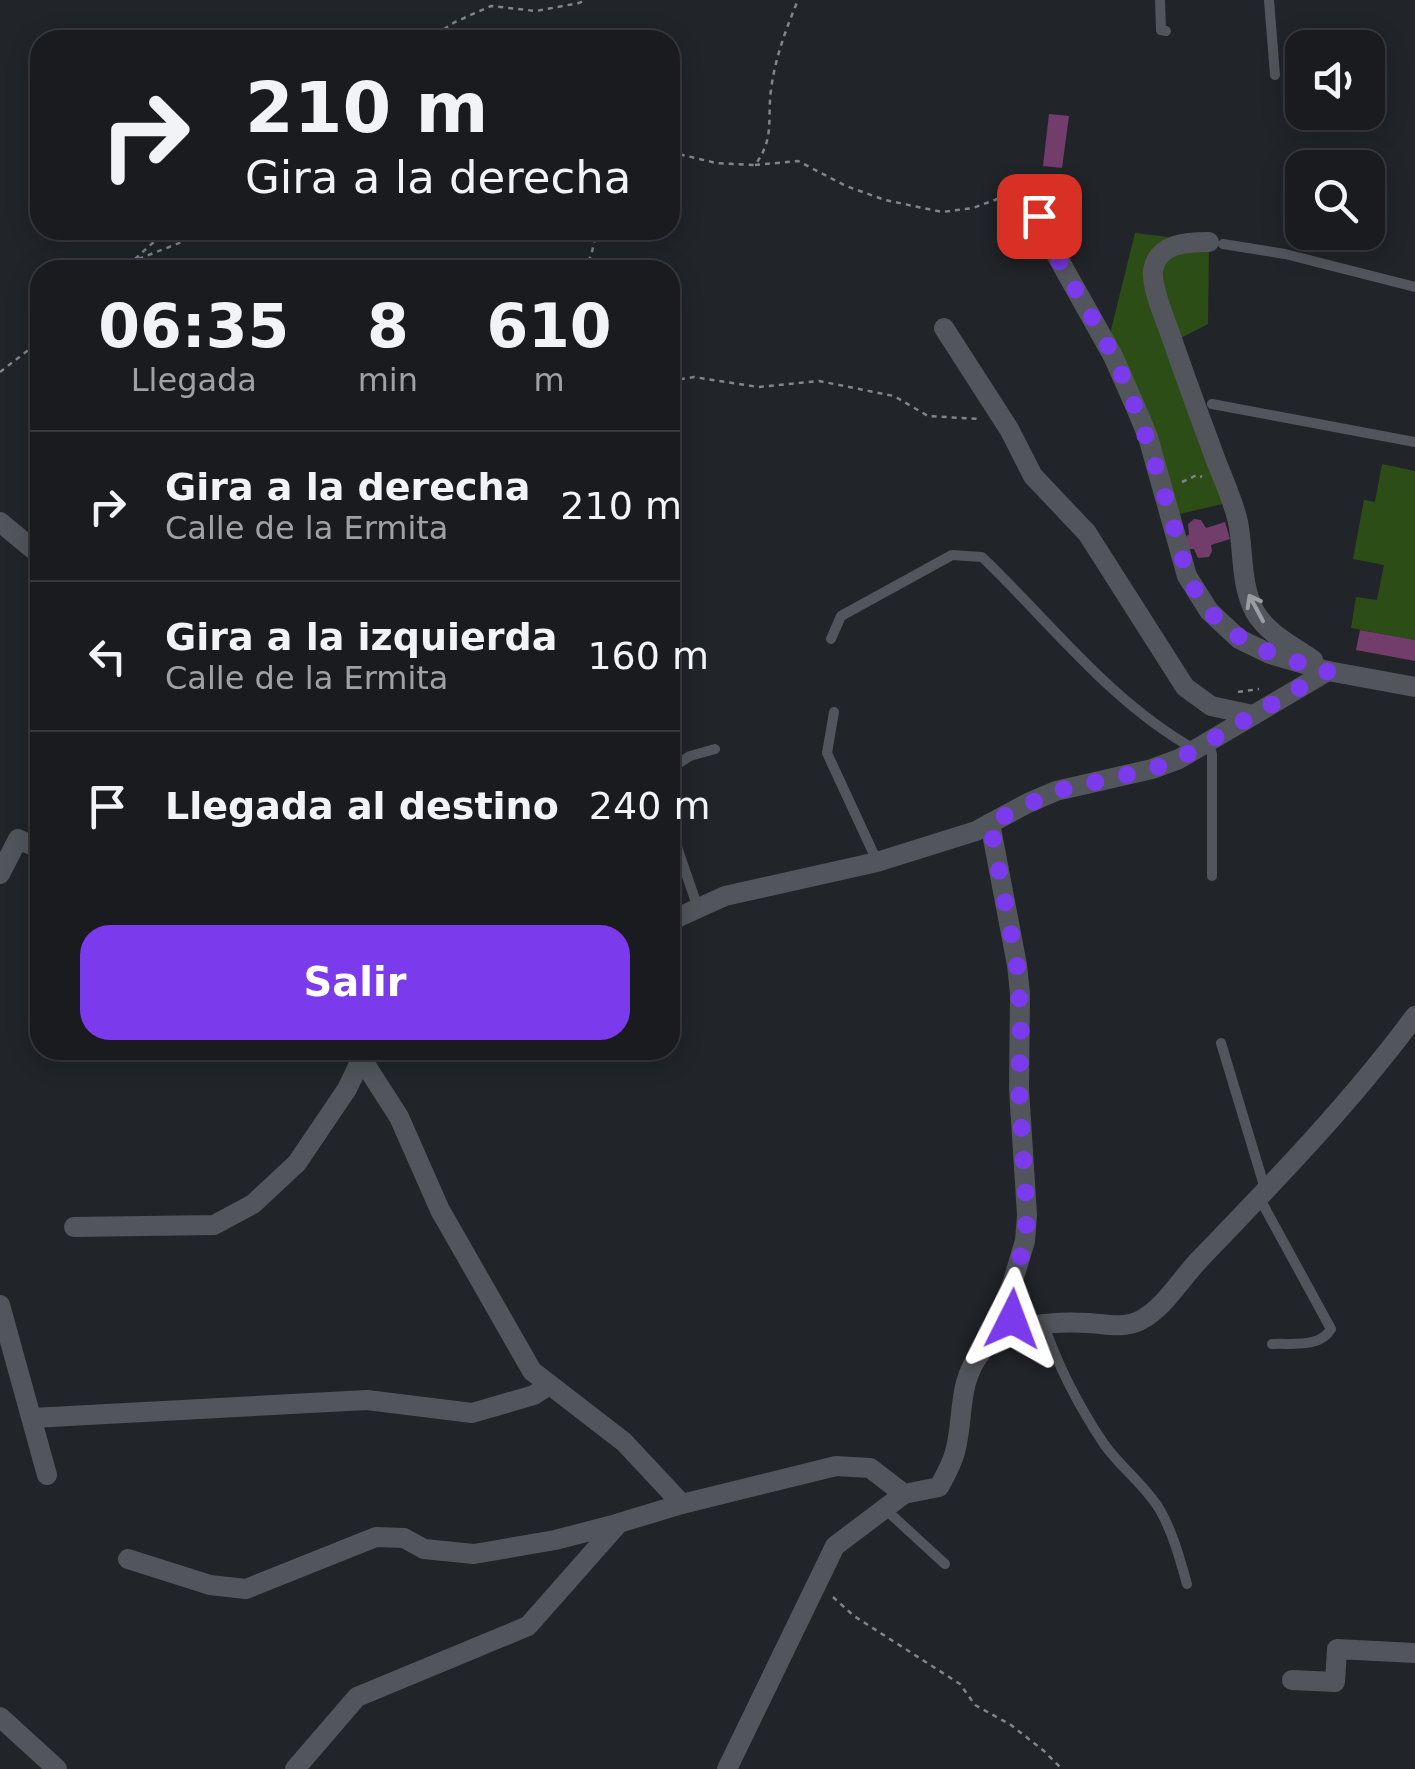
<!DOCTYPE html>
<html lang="es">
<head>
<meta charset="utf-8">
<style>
	:root { --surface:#191b1f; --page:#26282c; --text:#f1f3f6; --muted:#9fa1a4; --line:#37393d; --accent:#7c3aed }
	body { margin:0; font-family:"DejaVu Sans",sans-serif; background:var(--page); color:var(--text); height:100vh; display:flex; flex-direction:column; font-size:38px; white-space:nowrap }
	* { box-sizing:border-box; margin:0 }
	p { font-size:32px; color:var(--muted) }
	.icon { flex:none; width:55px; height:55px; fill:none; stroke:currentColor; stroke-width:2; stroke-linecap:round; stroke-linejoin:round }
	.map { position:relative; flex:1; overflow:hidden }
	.sheet { position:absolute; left:30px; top:260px; width:650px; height:800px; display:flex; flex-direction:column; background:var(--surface); border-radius:30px; box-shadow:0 5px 25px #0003,0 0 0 2px var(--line) }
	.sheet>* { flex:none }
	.hud { position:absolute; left:30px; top:30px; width:650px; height:210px; border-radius:30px; box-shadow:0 5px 25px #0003,0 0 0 2px var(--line); background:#191b1f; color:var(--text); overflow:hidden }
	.controls { position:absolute; left:1285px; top:30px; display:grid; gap:20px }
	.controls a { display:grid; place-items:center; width:100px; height:100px; border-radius:20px; background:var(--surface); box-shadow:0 5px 25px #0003,0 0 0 2px var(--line); font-size:50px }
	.pin { position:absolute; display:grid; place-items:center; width:85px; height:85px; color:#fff; margin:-42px; border-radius:20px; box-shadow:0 5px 15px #0006 }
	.me { position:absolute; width:110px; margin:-55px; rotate:3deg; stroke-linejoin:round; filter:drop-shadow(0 0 8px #0008) }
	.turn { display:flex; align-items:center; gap:35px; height:210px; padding:0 50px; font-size:45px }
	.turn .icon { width:130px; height:130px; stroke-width:2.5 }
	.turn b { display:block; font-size:70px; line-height:85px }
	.eta { display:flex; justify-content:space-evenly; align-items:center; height:170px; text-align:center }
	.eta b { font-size:60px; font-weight:700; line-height:70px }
	.button { display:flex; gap:20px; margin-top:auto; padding:20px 50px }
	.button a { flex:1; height:115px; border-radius:30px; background:var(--accent); color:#fff; font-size:40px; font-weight:700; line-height:115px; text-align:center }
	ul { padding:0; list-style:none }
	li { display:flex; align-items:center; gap:30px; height:150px; padding:0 50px; border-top:2px solid var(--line) }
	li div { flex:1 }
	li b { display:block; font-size:38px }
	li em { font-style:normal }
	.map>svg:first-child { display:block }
	.green { fill:#2d4d16 }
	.building { fill:#723d6b }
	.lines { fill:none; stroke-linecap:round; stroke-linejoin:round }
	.path { stroke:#828489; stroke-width:2.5; stroke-dasharray:5 5; stroke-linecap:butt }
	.service { stroke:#52555b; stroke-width:10 }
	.minor { stroke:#52555b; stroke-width:20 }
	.oneway { stroke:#9a9da2 }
	.route { stroke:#7c3aed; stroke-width:18; stroke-dasharray:0 32.4 }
</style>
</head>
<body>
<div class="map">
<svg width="1415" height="1769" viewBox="0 0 1415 1769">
	<rect width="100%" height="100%" fill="#212429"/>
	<g class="green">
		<path d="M1135,233L1209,242L1208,324L1173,342L1231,502L1171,516L1107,346Z"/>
		<path d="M1382,464L1415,471V640L1351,628L1356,597L1377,600L1384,565L1353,559L1364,500L1375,502Z"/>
	</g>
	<g class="building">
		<path d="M1049,114L1069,116L1062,168L1043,166Z"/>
		<path d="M1194,519L1201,520L1206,528L1225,522L1230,539L1211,545L1212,551L1209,557L1198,558L1194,549H1188L1185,538L1189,534L1188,524Z"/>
		<path d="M1360,630L1415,640V661L1356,650Z"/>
	</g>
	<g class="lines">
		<g class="path">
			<path d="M427,40L455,22L491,6L536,11L579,3L585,0"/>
			<path d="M670,152L716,163L755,165C775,138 767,120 771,90C775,58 786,29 798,0"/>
			<path d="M755,165L798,161L846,186L885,200L942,212L973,208L1011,194"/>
			<path d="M135,259L167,230"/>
			<path d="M122,270L133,261L213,230"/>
			<path d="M583,270L591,256L597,230"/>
			<path d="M0,372L40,341"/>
			<path d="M670,381L694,377L758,387L819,381L894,396L928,416L979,419"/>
			<path d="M1182,482L1197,475L1202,477"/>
			<path d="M1238,692L1259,689"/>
			<path d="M833,1597L854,1616L960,1684L975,1705L1011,1725L1044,1751L1062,1769"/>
		</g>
		<g class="service">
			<path d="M1160,0L1161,30L1166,31"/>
			<path d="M1269,0L1275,75"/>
			<path d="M1223,244L1285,254L1415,287"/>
			<path d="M1212,404L1415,442"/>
			<path d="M831,639L841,616L952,555L982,557C1051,623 1111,703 1196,750"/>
			<path d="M834,712L827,753L877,861"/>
			<path d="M1208,743L1212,754V876"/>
			<path d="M670,769L690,756L715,749"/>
			<path d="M670,827L698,908"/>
			<path d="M1221,1043L1266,1192"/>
			<path d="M1260,1199L1331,1329C1320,1348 1293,1343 1272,1344"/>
			<path d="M1044,1325C1059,1369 1078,1405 1104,1444C1121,1468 1145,1485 1160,1510C1173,1533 1180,1559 1187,1584"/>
			<path d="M885,1509L945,1564"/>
		</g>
		<g class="minor">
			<path d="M1030,192L1048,240L1113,356L1136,408L1148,437L1187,576L1209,611L1239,639L1270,654L1328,671L1415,687"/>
			<path d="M1209,242C1187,242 1158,243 1153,270C1151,287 1165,319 1171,336C1185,377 1200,417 1215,458C1223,479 1233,500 1238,522C1244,552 1240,584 1255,612C1267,633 1293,646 1313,660"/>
			<path d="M944,328L1009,429L1033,476L1087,533L1185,687L1211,706L1253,715"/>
			<path d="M0,522L40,555"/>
			<path d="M990,823L1017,965L1020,994L1019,1089L1027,1215L1025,1241L1008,1297L1011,1319L1017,1328"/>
			<path d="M0,874L18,839L40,849"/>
			<path d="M670,921L725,896L877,862L976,831L1028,803L1056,791L1152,769L1179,759L1328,671"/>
			<path d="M356,1050L399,1117L440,1210L532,1371L624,1442L682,1504"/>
			<path d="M74,1227L214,1225L253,1204L297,1163L347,1089L361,1060"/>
			<path d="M0,1305L47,1475"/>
			<path d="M32,1418L367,1400L472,1413L534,1395L549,1385"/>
			<path d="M128,1559L210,1585L246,1589L376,1537L404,1538L424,1549L474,1554L555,1540L617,1524"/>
			<path d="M1292,1680L1335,1682L1337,1649L1415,1653"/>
			<path d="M0,1717L57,1769"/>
			<path d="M295,1769L357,1697L528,1626L619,1523L682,1504L836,1466L870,1468L904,1494"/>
			<path d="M727,1769L835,1546L904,1494L939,1487C945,1476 952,1464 955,1452C965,1415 956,1384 982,1351C1004,1323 1056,1321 1089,1323C1105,1324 1125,1329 1141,1320C1164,1308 1181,1279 1199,1260C1274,1182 1350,1104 1415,1016"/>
		</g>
	</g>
	<defs><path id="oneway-shaft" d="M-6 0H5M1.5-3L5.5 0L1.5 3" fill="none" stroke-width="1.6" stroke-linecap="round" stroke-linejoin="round" transform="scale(2.5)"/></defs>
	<use class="oneway" href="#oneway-shaft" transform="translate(1256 608) rotate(-118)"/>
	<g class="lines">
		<path class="route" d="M1012,1319L1008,1297L1025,1242L1027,1215L1019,1089L1021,1020L1017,965L990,823L1056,791L1152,769L1179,759L1328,671C1283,658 1239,647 1208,609C1185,581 1181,550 1171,517C1155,463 1139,410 1114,358C1091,310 1057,267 1039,216"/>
	</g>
</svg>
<div class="controls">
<a><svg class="icon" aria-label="sound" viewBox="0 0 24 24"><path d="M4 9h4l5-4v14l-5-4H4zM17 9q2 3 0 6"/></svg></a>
<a><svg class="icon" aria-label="search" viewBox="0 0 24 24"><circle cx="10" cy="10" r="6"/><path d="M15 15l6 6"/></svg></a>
</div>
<div class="pin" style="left:1039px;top:216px;background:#d93025"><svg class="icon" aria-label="arrive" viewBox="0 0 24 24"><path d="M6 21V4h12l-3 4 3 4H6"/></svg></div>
<svg class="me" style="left:1012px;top:1319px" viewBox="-20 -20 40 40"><path d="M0-17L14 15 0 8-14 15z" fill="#7c3aed" stroke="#fff" stroke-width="4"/></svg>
<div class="hud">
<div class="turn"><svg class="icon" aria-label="right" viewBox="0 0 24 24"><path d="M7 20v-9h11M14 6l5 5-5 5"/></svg><div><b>210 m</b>Gira a la derecha</div></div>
</div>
<section class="sheet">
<div class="eta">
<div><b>06:35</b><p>Llegada</p></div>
<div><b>8</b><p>min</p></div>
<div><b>610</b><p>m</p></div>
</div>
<ul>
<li><svg class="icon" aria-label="right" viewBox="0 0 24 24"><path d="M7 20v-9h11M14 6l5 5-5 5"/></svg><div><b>Gira a la derecha</b><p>Calle de la Ermita</p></div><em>210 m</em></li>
<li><svg class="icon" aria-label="left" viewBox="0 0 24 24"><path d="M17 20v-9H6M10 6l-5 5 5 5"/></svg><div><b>Gira a la izquierda</b><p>Calle de la Ermita</p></div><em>160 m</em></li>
<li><svg class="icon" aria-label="arrive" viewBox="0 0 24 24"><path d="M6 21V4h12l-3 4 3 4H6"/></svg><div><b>Llegada al destino</b></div><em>240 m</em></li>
</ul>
<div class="button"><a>Salir</a></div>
</section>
</div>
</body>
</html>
